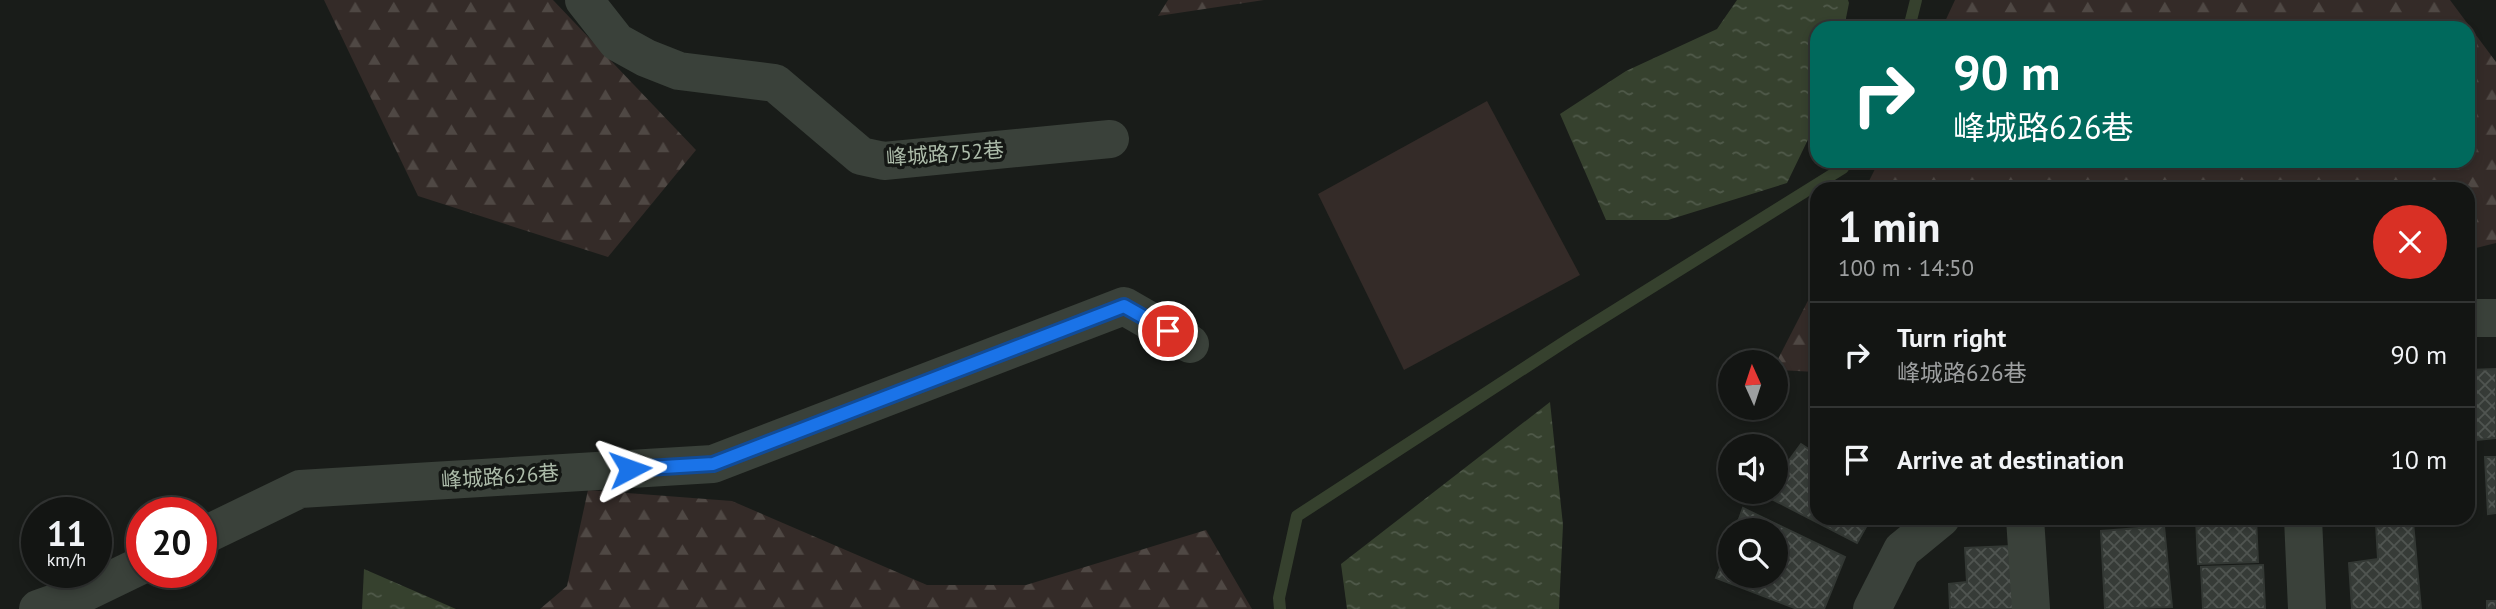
<!DOCTYPE html>
<html lang="en">
<head>
<meta charset="utf-8">
<style>
	:root { --surface:#131513; --page:#1c1e1c; --text:#f1f3f6; --muted:#9d9fa0; --line:#323433 }
	body { margin:0; font-family:"PT Sans","Noto Sans TC",sans-serif; background:var(--page); color:var(--text); height:100vh; display:flex; flex-direction:column; font-size:26px; white-space:nowrap }
	* { box-sizing:border-box; margin:0 }
	p { font-size:23px; color:var(--muted) }
	.icon { flex:none; width:38px; height:38px; fill:none; stroke:currentColor; stroke-width:2; stroke-linecap:round; stroke-linejoin:round }
	.map { position:relative; flex:1; overflow:hidden }
	.details { position:absolute; left:1810px; top:182px; width:665px; height:343px; display:flex; flex-direction:column; background:var(--surface); border-radius:21px; box-shadow:0 4px 10px #0003,0 0 0 2px var(--line) }
	.details>* { flex:none }
	.banner { position:absolute; left:1810px; top:21px; width:665px; height:147px; border-radius:21px; box-shadow:0 4px 10px #0003,0 0 0 2px var(--line); background:#00695c; color:#fff; overflow:hidden }
	.needle { width:46px; rotate:357deg }
	.fabs { position:absolute; left:1718px; top:350px; display:grid; gap:14px }
	.fabs a { display:grid; place-items:center; width:70px; height:70px; border-radius:50%; background:var(--surface); box-shadow:0 4px 10px #0003,0 0 0 2px var(--line); font-size:35px }
	.speed { position:absolute; left:21px; top:497px; display:flex; gap:14px; font-size:35px; font-weight:700; text-align:center }
	.speed>* { display:grid; place-content:center; width:91px; height:91px; border-radius:50%; background:var(--surface); box-shadow:0 4px 10px #0003,0 0 0 2px var(--line); line-height:1 }
	.speed small { font-size:18px; font-weight:400 }
	.speed .limit { border:10px solid #d22; background:#fff; color:#111 }
	.pin { position:absolute; display:grid; place-items:center; width:60px; height:60px; color:#fff; margin:-30px; border:4px solid #fff; border-radius:50%; box-shadow:0 2px 7px #0007 }
	.me { position:absolute; width:77px; margin:-38px; rotate:86deg; stroke-linejoin:round; filter:drop-shadow(0 0 5px #0008) }
	.turn { display:flex; align-items:center; gap:24px; height:147px; padding:0 28px; font-size:32px }
	.turn .icon { width:91px; height:91px; stroke-width:2.5 }
	.turn b { display:block; font-size:49px; line-height:60px }
	.round { display:grid; place-items:center; flex:none; width:74px; height:74px; border-radius:37px; background:var(--page) }
	.overview { display:flex; align-items:center; justify-content:space-between; height:119px; padding:0 28px }
	h1 { font-size:42px; font-weight:700; line-height:52px }
	ul { padding:0; list-style:none }
	li { display:flex; align-items:center; gap:21px; height:105px; padding:0 28px; border-top:2px solid var(--line) }
	li div { flex:1 }
	li b { display:block; font-size:26px }
	li em { font-style:normal }
	.map>svg:first-child { display:block }
	.forest { fill:url(#forest-firs) }
	.park { fill:#342b28 }
	.water { fill:url(#water-ripples) }
	.lines { fill:none; stroke-linecap:round; stroke-linejoin:round }
	.stream { stroke:#36412e; stroke-width:12 }
	.building { fill:url(#building-cross-hatch); stroke:#333834; stroke-width:2 }
	.minor { stroke:#3a413a; stroke-width:38 }
	.route-casing { stroke:#114b97; stroke-width:18 }
	.route { stroke:#1a73e8; stroke-width:12 }
	.labels { text-anchor:middle; stroke-width:7; stroke-linejoin:round; paint-order:stroke }
	.street-label { font-size:21px; fill:#adbcaa; stroke:#141714 }
</style>
</head>
<body>
<div class="map">
<svg width="2496" height="609" viewBox="0 0 2496 609">
	<defs>
		<pattern id="forest-firs" width="22" height="20" patternUnits="userSpaceOnUse" patternTransform="scale(1.75)"><rect width="22" height="20" fill="#342b28"/><path d="M5 1l3.5 6h-7zM16 11l3.5 6h-7z" fill="#4f4844"/></pattern>
		<pattern id="water-ripples" width="26" height="14" patternUnits="userSpaceOnUse" patternTransform="scale(1.75)"><rect width="26" height="14" fill="#36412e"/><path d="M2 4q2-2 4 0t4 0M15 11q2-2 4 0t4 0" fill="none" stroke="#505a4a"/></pattern>
		<pattern id="building-cross-hatch" width="8" height="8" patternUnits="userSpaceOnUse" patternTransform="scale(1.75)"><rect width="8" height="8" fill="#363b37"/><path d="M0 0l8 8M0 8l8-8" fill="none" stroke="#505551"/></pattern>
	</defs>
	<rect width="100%" height="100%" fill="#191c19"/>
	<g class="forest">
		<path d="M324,0H553L696,150L608,257L418,196Z"/>
		<path d="M1168,0H1264L1158,16Z"/>
		<path d="M1955,0H2450L2496,62V243L2468,250V189H1865L1879,161H2468V28H1942Z"/>
		<path d="M1816,285V372L1776,370V363Z"/>
		<path d="M588,490L732,501L927,585H1026L1206,530L1252,609H540L567,586Z"/>
	</g>
	<path class="park" d="M1487,101L1580,275L1404,370L1318,194Z"/>
	<g class="water">
		<path d="M1737,0H1848L1849,3L1844,28H1816V123L1787,183L1668,220H1606L1560,114L1626,71L1717,29Z"/>
		<path d="M1550,402L1563,525L1559,609H1347L1341,564Z"/>
		<path d="M364,569L456,609H362Z"/>
	</g>
	<g class="lines">
		<g class="stream">
			<path d="M1909,28L1916,0"/>
			<path d="M1280,609L1279,598L1297,516L1572,337L1843,168L1846,161"/>
		</g>
	</g>
	<g class="building">
		<path d="M2496,369V438L2468,441V370Z"/>
		<path d="M1801,444L1816,454V518H1871L1857,543L1764,495L1776,492V478Z"/>
		<path d="M2485,457H2496V513L2488,514Z"/>
		<path d="M1743,508L1845,557L1824,609H1797L1716,578L1731,541V576H1776V530H1735Z"/>
		<path d="M2097,518H2166V522L2097,526Z"/>
		<path d="M2196,518H2256L2258,562L2198,564Z"/>
		<path d="M2413,522L2421,609H2352L2349,563L2378,559L2376,524Z"/>
		<path d="M2164,526L2172,607L2105,609L2101,531Z"/>
		<path d="M2011,546L2016,609H1950L1949,584L1967,582L1965,548Z"/>
		<path d="M2263,565L2265,609H2203L2201,567Z"/>
		<rect x="2487" y="601" width="9" height="8"/>
	</g>
	<g class="lines">
		<g class="minor">
			<path d="M584,0L617,42L646,58L679,71L775,83L861,156L884,161L1110,139"/>
			<path d="M2468,318H2496"/>
			<path d="M2025,518L2031,609"/>
			<path d="M2303,518L2307,609"/>
			<path d="M201,537L300,489L713,464L1124,306L1190,344"/>
			<path d="M38,609L86,592L142,565"/>
			<path d="M1872,609L1902,550L1941,518"/>
		</g>
	</g>
	<g class="lines">
		<g class="route-casing">
			<path id="route" d="M630,469L713,464L1124,306L1168,331"/>
		</g>
		<use href="#route" class="route"/>
	</g>
	<g class="labels">
		<g class="street-label">
			<text transform="translate(945 154) rotate(-4)" y="7">峰城路752巷</text>
			<text transform="translate(500 477) rotate(-4)" y="7">峰城路626巷</text>
		</g>
	</g>
</svg>
<div class="fabs">
<a><svg class="needle" viewBox="-14 -14 28 28"><path d="M0-13l5 13h-10z" fill="#e53935"/><path d="M0 13l5-13h-10z" fill="#9d9fa0"/></svg></a>
<a><svg class="icon" aria-label="sound" viewBox="0 0 24 24"><path d="M4 9h4l5-4v14l-5-4H4zM17 9q2 3 0 6"/></svg></a>
<a><svg class="icon" aria-label="search" viewBox="0 0 24 24"><circle cx="10" cy="10" r="6"/><path d="M15 15l6 6"/></svg></a>
</div>
<div class="speed"><div>11<small>km/h</small></div><div class="limit">20</div></div>
<div class="pin" style="left:1168px;top:331px;background:#d93025"><svg class="icon" aria-label="arrive" viewBox="0 0 24 24"><path d="M6 21V4h12l-3 4 3 4H6"/></svg></div>
<svg class="me" style="left:630px;top:469px" viewBox="-20 -20 40 40"><path d="M0-17L14 15 0 8-14 15z" fill="#1a73e8" stroke="#fff" stroke-width="4"/></svg>
<div class="banner">
<div class="turn"><svg class="icon" aria-label="right" viewBox="0 0 24 24"><path d="M7 20v-9h11M14 6l5 5-5 5"/></svg><div><b>90 m</b>峰城路626巷</div></div>
</div>
<section class="details">
<div class="overview"><div><h1>1 min</h1><p>100 m · 14:50</p></div><a class="round" style="background:#d93025;color:#fff"><svg class="icon" aria-label="close" viewBox="0 0 24 24"><path d="M6 6l12 12M18 6L6 18"/></svg></a></div>
<ul>
<li><svg class="icon" aria-label="right" viewBox="0 0 24 24"><path d="M7 20v-9h11M14 6l5 5-5 5"/></svg><div><b>Turn right</b><p>峰城路626巷</p></div><em>90 m</em></li>
<li><svg class="icon" aria-label="arrive" viewBox="0 0 24 24"><path d="M6 21V4h12l-3 4 3 4H6"/></svg><div><b>Arrive at destination</b></div><em>10 m</em></li>
</ul>
</section>
</div>
</body>
</html>
